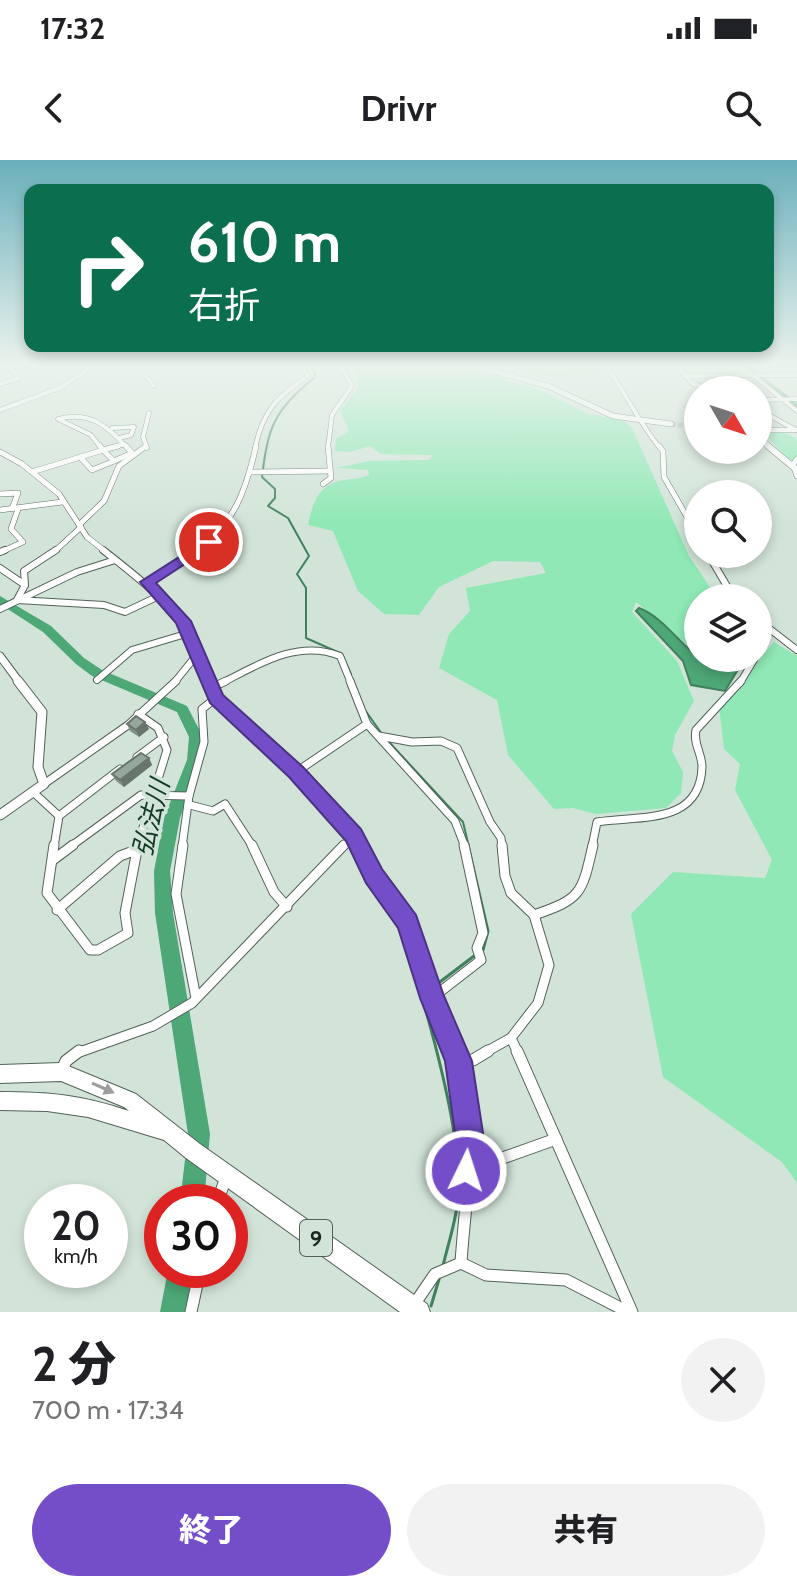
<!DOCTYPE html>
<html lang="ja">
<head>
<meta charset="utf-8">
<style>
	:root { --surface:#fff; --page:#f2f2f2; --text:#202124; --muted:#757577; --accent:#734ec8 }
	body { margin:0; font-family:Cabin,"Noto Sans JP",sans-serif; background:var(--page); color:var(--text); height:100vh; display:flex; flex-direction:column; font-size:30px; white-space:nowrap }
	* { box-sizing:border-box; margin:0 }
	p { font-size:26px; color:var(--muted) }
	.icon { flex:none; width:44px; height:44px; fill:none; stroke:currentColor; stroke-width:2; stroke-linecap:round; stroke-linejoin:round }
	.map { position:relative; height:1152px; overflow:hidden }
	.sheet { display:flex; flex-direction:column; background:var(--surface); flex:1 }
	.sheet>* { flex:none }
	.guide { position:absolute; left:24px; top:24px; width:750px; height:168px; border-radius:16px; box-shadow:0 4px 12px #0003; background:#0b6e4f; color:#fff; overflow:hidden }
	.needle { width:52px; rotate:129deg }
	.buttons { position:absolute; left:684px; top:216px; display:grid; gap:16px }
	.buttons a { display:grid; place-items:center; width:88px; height:88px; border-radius:50%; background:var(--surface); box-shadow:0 4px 12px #0003; font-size:40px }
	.speed { position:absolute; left:24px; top:1024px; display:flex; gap:16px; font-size:40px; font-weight:700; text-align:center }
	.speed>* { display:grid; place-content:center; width:104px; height:104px; border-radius:50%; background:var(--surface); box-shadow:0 4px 12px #0003; line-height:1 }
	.speed small { font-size:20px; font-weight:400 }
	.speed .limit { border:12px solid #d22; background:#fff; color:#111 }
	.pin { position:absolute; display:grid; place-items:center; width:68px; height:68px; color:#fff; margin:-34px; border:4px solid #fff; border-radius:50%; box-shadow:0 2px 8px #0007 }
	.me { position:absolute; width:88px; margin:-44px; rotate:4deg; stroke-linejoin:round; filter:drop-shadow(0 0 6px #0008) }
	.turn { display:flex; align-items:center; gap:28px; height:168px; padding:0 32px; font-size:36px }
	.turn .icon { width:104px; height:104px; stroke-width:2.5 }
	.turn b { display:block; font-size:56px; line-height:68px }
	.round { display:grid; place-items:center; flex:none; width:84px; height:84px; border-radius:42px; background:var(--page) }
	.overview { display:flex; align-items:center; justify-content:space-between; height:136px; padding:0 32px }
	h1 { font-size:48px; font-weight:800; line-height:60px }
	.button { display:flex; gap:16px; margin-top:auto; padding:16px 32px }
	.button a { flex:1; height:92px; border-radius:48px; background:var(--accent); color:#fff; font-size:32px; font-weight:800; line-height:92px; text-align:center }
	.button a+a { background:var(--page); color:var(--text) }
	.status { display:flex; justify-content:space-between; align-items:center; height:56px; padding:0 40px; background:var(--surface); direction:ltr }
	.status svg { height:22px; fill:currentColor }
	header { display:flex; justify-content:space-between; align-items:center; height:104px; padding:0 32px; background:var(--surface); font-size:36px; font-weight:800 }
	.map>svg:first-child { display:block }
	.green { fill:#8fe8b5 }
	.water { fill:#4da777; stroke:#3f805d; stroke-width:2 }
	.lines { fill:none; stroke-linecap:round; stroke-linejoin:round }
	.stream-far1 { stroke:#3f805d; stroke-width:2 }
	.stream { stroke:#3f805d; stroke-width:3 }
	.river { fill:#4da777; fill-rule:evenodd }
	.tertiary-tunnel { stroke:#aebeb3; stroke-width:5; stroke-dasharray:5 2; stroke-linecap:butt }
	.minor-far5-casing { stroke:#526258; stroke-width:5 }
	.minor-far4-casing { stroke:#526258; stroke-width:6 }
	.minor-far3-casing { stroke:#526258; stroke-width:8 }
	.minor-far2-casing { stroke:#526258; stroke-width:9 }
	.minor-far1-casing { stroke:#526258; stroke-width:11 }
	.minor-casing { stroke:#526258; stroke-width:13 }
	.tertiary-far3-casing { stroke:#526258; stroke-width:6 }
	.tertiary-far2-casing { stroke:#526258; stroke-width:7 }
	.tertiary-far1-casing { stroke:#526258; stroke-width:9 }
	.tertiary-casing { stroke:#526258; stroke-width:11 }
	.trunk-casing { stroke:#526258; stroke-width:2 }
	.minor-far5 { stroke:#fff; stroke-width:4 }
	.minor-far4 { stroke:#fff; stroke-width:5 }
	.minor-far3 { stroke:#fff; stroke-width:6 }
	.minor-far2 { stroke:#fff; stroke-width:7 }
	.minor-far1 { stroke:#fff; stroke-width:9 }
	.minor { stroke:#fff; stroke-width:11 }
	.tertiary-far3 { stroke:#fff; stroke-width:5 }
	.tertiary-far2 { stroke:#fff; stroke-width:6 }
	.tertiary-far1 { stroke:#fff; stroke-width:7 }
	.tertiary { stroke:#fff; stroke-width:9 }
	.trunk { fill:#fff; fill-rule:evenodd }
	.wall { fill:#808f85 }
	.shaded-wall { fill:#68746c }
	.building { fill:#95a69b; stroke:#68746c; stroke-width:2 }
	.oneway { fill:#9a9d9b }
	.route { fill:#734ec8; stroke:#4b3382; stroke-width:2 }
	.labels { text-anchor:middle; stroke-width:7; stroke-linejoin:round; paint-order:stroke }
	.shield { fill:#d2e4d8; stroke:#555e58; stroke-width:2 }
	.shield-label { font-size:22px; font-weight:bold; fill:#1f2521 }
	.water-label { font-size:26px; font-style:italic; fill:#123925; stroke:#d2e4d8 }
</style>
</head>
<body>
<div class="status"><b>17:32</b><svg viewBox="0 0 49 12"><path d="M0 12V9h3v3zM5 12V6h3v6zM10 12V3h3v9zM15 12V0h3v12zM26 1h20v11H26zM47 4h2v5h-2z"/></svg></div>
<header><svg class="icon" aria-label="back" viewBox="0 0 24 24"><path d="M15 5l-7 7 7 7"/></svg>Drivr<svg class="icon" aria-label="search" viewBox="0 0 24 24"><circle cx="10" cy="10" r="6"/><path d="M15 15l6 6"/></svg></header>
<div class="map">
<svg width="797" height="1152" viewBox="0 0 797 1152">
	<rect width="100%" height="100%" fill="#d2e4d8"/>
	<g class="green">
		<path d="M351,204H437L501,218L544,232L586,253L624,261L632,268L689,396L717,438H698V494L636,442L632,452L677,501L694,541L675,575L672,591L683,612L681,633L666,648L596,654L573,648L554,649L508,595L497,540L439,508L449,474L470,451L466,428L546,413L540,402L493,401L439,427L419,455L384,454L358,431L333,371L308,365C312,347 316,328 336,322C347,318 357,320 369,315L368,310L336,308L370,301L429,300L433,295L381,294L370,286L350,292L335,291L336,279L349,271L340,251L358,228L356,211Z"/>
		<path d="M491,204H598L604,212L576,213L557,218Z"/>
		<path d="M764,273H784L797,279V298L791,303Z"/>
		<path d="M774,482L797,496V1023L782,1002L663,917L631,754L673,712L765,718L772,700L735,630L740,604L724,589L719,546Z"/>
	</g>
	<path class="water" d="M639,448C668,459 684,494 711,503L723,498H745L725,531L691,525L683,501L636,451Z"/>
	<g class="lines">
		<g class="stream-far1">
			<path d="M309,204L315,212L314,218C274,250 268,267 262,317L275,329V338L268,346L288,358L309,396L297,414L306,428V478L342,494L351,514"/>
			<path d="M365,550L382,574"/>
			<path d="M389,582L463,662L469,687"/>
		</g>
		<g class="stream">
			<path d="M468,685L488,771L483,790"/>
			<path d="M432,828L474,796"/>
			<path d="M427,833L422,837C437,889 463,986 458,1039C456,1061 448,1084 443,1106"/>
			<path d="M431,1146L440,1116"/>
		</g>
		<g class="river">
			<path d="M740,204H747L797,243V249Z"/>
			<path d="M0,436L51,466L84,498L102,510L187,546L203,577L201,600L180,658L170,711L173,753L210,974L204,1042H180L188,974L155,753L154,711L164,658L187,600L189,577L177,552L92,516L76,504L43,472L0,444Z"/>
			<path d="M168,1110H192L186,1152H160Z"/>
		</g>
		<path class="tertiary-tunnel" d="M671,264L698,267"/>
		<g class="minor-far5-casing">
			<g id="minor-far5">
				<path d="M136,204L154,226"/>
				<path d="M605,204C625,232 638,261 660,288"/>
				<path d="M675,204L693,224L714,230"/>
				<path d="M685,216L797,215"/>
				<path d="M754,216L797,251"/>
				<path d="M0,224L19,218L9,207"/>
				<path d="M758,240L797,239"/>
				<path d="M758,249L796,270"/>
				<path d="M0,250L62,227L95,204"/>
				<path d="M112,268L134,267L131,275L119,278"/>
				<path d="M758,270H795"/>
				<path d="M101,288L91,275L58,259C89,251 107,265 127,288"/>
				<path d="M111,288L124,284"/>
				<path d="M147,288L143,277L149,253"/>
				<path d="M255,288C263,250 277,237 308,216L300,204"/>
				<path d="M328,288L332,255L352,226L340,204"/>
			</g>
		</g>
		<g class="minor-far4-casing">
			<g id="minor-far4">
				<path d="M100,286L103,290"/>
				<path d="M659,286L663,291L664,317L698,376"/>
				<path d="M103,290L114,301L132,293L126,286"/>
				<path d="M103,290L118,286"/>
				<path d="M0,292L22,304L59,334L87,377L106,392"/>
				<path d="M80,297L92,310L114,301"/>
				<path d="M797,299L793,305L797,316"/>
				<path d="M32,312L103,290"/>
				<path d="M251,312L330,311"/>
				<path d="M323,324L331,318L328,286"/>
				<path d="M0,334L18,333L12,349"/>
				<path d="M0,350L62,342"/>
				<path d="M80,364L104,341L119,306L146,286"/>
				<path d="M1,392L23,382L11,369L18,349"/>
				<path d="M54,392L81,367"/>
				<path d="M194,392C234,366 246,330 256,286"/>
			</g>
		</g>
		<g class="minor-far3-casing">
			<g id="minor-far3">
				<path d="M103,390C145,423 174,444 199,492L174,523"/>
				<path d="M0,392L5,390"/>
				<path d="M708,394L734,438"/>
				<path d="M0,408L25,425L17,440L104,445L125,452L161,435"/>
				<path d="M147,422L197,390"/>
				<path d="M25,425L24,411L56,390"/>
				<path d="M0,449L77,412L115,400"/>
				<path d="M758,460L797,490"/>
				<path d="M199,492L210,523"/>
				<path d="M758,494L768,468"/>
				<path d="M97,520L132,490L189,473"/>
				<path d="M222,523C259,504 298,479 340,496L351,523"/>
				<path d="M740,523L755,498"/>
			</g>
		</g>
		<g class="minor-far2-casing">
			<g id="minor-far2">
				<path d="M210,521L216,538L296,612L354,675L360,687"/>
				<path d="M350,521L367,564L455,661L465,687"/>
				<path d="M211,528L226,521"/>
				<path d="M379,576L412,582L441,581L457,588L490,662L501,678L502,687"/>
				<path d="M137,597L164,577"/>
				<path d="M296,612L367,564"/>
				<path d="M44,624L128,565L176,521"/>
				<path d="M33,632L59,656L54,687"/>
				<path d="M190,645L213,651L225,644L253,687"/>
				<path d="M59,656L120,609"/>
				<path d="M70,687L141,635L189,636"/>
				<path d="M137,687L167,590L158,568L138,554"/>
				<path d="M182,687L189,636L204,582L202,549L216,538"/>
				<path d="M343,687L354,675"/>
				<path d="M592,687L597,662C639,655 700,666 702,607C702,593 693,584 696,570L741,521"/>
			</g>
		</g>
		<g class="minor-far1-casing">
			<g id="minor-far1">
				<path d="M54,685L47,733L90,790H98L128,773L125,753L138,685"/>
				<path d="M183,685L176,734L196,838"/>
				<path d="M252,685L274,732L287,747"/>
				<path d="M359,685L374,716L408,762L432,838L456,893"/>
				<path d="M53,700L73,685"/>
				<path d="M57,750L120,696L136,690"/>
				<path d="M534,755C581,739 582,734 593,685"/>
				<path d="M432,838L481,800L477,788L483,773L464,685"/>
				<path d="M511,878L518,893"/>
				<path d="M77,893L153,866L192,843L344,685"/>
				<path d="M484,893L511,878L538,843L549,805L534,755L511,733L505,716L502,685"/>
			</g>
		</g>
		<g class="minor-casing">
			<g id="minor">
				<path d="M455,891C482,955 465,1036 461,1103"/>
				<path d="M517,891L632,1152"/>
				<path d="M459,901L473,900L488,891"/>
				<path d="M61,912L66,901L79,891"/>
				<path d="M466,1011L556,979"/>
				<path d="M217,1042L226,1018"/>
				<path d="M461,1103L486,1115L566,1120L628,1152"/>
				<path d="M191,1152L200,1110"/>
				<path d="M409,1152L435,1114L461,1103"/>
			</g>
		</g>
		<g class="tertiary-far3-casing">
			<g id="tertiary-far3">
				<path d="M466,204L548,226L613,256L671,264"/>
				<path d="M0,208L30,204"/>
				<path d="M758,277L771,288"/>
			</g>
		</g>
		<g class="tertiary-far2-casing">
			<path id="tertiary-far2" d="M768,286L797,310"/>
		</g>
		<g class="tertiary-far1-casing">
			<path id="tertiary-far1" d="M0,496L20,523"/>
		</g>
		<g class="tertiary-casing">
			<path id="tertiary" d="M0,655L44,624L38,607L42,552L18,521"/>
		</g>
		<g class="trunk-casing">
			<path id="trunk" d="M61,903L136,934L200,984L427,1144L430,1152H400L186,998L164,980L88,957L47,951L0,950V932C51,932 81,935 129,951L124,947L61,921L0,923V905Z"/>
		</g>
		<use href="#minor-far5" class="minor-far5"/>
		<use href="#minor-far4" class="minor-far4"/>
		<use href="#minor-far3" class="minor-far3"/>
		<use href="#minor-far2" class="minor-far2"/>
		<use href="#minor-far1" class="minor-far1"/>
		<use href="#minor" class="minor"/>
		<use href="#tertiary-far3" class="tertiary-far3"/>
		<use href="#tertiary-far2" class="tertiary-far2"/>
		<use href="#tertiary-far1" class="tertiary-far1"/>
		<use href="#tertiary" class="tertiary"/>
		<use href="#trunk" class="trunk"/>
	</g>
	<g class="wall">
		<path d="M127,564L149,569L139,577L130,571Z"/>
		<path d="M149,598L152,605L124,627L116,621L112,614Z"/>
	</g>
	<g class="shaded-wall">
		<path d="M145,562L149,569L139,577L136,570Z"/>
		<path d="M149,598L152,605L124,627L120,620Z"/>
	</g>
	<g class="building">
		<path d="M136,556L145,562L136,570L127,564Z"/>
		<path d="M141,593L149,598L120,620L112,614Z"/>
	</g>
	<defs><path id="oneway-solid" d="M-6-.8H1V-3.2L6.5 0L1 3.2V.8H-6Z" transform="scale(2)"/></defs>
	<use class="oneway" href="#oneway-solid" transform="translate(103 928) rotate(24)"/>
	<linearGradient id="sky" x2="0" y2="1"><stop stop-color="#6aafbb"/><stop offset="0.56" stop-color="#ebf3ed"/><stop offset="1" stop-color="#ebf3ed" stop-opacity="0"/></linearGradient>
	<rect width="797" height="365" fill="url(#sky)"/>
	<path class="route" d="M209,378L216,382L214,385L156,423L191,461L223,535L303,607L361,669L382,709L416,755L444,836L472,901L483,973L481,1011L477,1021L466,1025L456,1021L451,1011L455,973L445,901L420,838L398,768L366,723L346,681L289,617L210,543L176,463L140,422Z"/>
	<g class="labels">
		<rect class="shield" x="300" y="1060" width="32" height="36" rx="6"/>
		<g class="shield-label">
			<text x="316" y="1086">9</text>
		</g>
		<g class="water-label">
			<text transform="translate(151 658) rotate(-76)" y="9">弘法川</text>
		</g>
	</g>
</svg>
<div class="buttons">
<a><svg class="needle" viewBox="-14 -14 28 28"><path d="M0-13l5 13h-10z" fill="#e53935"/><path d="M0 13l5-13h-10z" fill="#757577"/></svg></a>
<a><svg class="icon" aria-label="search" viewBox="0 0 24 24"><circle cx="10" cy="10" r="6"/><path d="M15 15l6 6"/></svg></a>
<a><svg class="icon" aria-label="layers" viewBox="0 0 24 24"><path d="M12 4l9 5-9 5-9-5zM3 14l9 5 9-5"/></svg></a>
</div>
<div class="speed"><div>20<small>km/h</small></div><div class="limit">30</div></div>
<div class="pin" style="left:209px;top:382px;background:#d93025"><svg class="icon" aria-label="arrive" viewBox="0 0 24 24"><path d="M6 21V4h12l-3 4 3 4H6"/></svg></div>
<svg class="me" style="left:466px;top:1011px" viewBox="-20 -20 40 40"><circle r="17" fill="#734ec8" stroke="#fff" stroke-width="3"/><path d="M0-11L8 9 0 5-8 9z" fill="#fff"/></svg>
<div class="guide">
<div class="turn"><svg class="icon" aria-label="right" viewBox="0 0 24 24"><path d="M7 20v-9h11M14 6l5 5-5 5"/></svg><div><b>610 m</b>右折</div></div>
</div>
</div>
<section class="sheet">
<div class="overview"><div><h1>2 分</h1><p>700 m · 17:34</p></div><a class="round"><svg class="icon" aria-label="close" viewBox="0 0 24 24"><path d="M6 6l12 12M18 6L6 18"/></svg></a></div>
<div class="button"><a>終了</a><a>共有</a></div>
</section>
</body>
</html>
